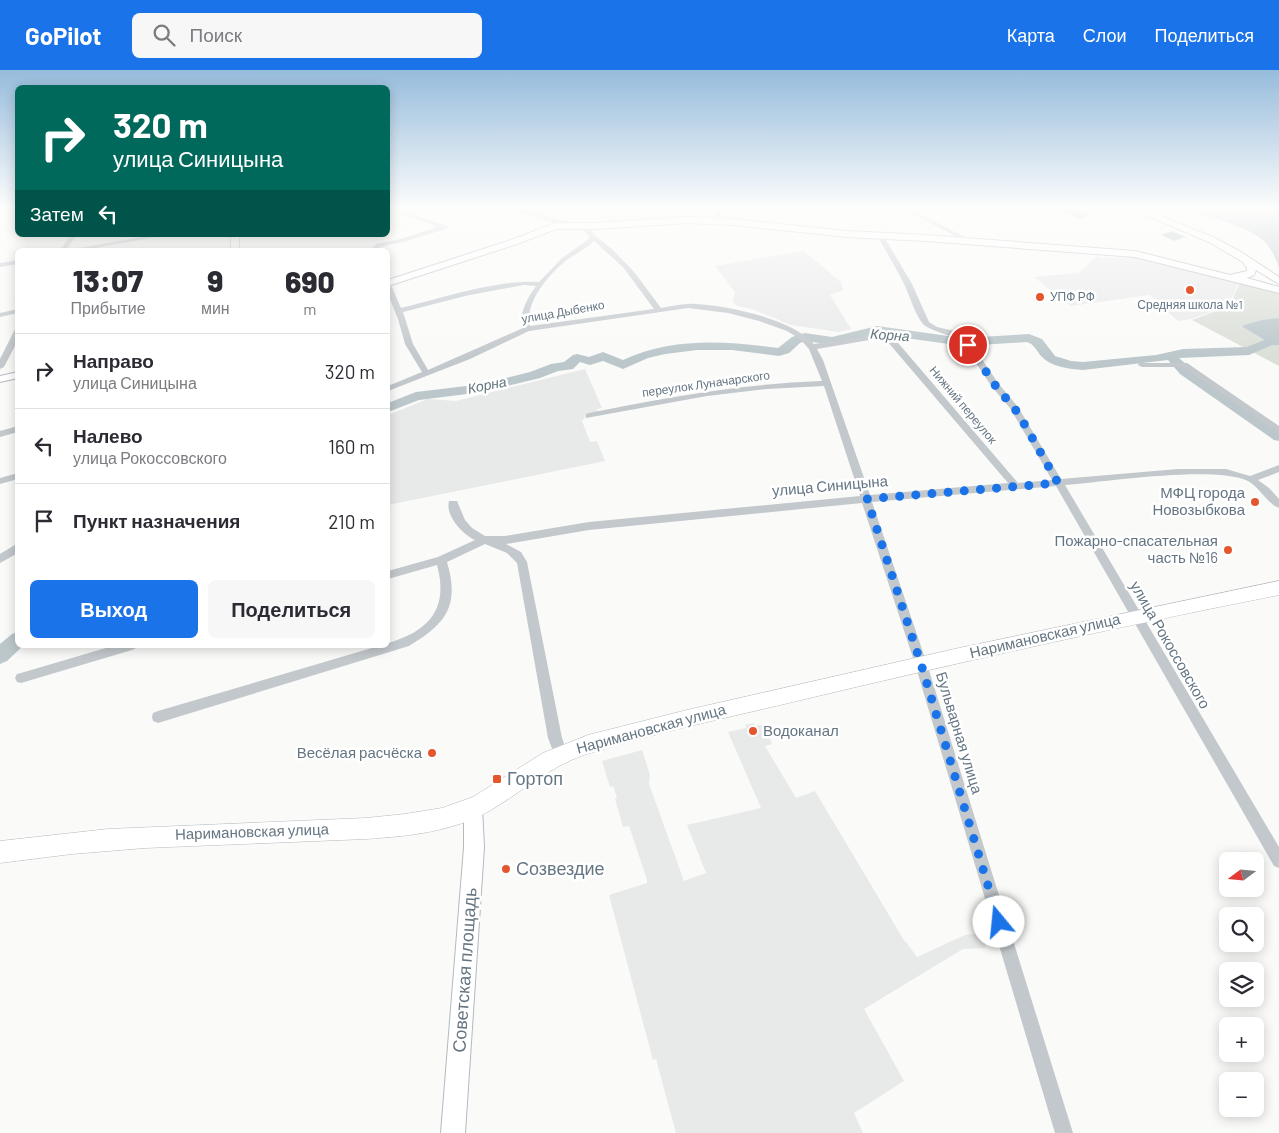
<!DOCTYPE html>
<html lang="ru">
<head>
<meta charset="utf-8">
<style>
	:root { --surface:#fff; --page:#f7f7f7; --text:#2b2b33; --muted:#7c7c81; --line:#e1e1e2; --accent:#1a73e8 }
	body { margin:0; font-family:Barlow,sans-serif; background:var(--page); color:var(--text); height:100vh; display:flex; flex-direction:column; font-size:19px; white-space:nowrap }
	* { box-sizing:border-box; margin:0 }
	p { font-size:16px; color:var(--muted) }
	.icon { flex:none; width:28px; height:28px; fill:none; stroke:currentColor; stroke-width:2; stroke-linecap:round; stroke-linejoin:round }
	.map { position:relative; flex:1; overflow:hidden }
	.sheet { position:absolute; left:15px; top:178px; width:375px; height:400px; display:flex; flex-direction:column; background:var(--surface); border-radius:8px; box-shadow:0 2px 12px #0003 }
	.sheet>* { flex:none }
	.banner { position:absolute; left:15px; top:15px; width:375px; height:152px; border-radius:8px; box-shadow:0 2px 12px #0003; background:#00695c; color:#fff; overflow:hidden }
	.needle { width:32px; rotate:254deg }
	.fabs { position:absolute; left:1219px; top:782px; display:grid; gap:10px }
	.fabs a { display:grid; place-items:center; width:45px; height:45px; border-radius:8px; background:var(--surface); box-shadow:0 2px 12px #0003; font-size:25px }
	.pin { position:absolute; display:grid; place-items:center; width:42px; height:42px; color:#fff; margin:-21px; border:2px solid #fff; border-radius:50%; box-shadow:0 1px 5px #0007 }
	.me { position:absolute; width:55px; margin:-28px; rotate:343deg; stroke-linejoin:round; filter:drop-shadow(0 0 4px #0008) }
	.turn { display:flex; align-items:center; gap:18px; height:105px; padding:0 15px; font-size:22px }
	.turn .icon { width:65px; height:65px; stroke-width:2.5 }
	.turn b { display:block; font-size:35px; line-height:42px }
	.then { display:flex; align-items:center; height:48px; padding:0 15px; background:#0003; gap:10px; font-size:19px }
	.eta { display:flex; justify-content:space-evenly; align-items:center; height:85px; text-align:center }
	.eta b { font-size:30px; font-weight:800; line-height:35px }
	.cta { display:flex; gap:10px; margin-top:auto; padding:10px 15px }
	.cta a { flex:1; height:58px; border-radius:8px; background:var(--accent); color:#fff; font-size:20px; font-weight:800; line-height:58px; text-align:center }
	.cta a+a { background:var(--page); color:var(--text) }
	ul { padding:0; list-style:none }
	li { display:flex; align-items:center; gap:15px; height:75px; padding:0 15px; border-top:1px solid var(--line) }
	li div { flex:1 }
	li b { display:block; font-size:19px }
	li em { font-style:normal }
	header { display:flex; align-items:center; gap:30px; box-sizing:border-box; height:70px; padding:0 25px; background:var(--accent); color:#fff }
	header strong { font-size:24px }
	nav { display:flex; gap:28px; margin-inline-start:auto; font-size:18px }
	.search { width:350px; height:45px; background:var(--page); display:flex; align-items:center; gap:12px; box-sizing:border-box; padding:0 18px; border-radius:8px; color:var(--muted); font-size:19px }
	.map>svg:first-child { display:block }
	.built { fill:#e8e9e9 }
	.green { fill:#dadfd7 }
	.water { fill:#bbc7cb }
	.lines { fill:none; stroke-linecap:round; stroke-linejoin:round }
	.river { fill:#bbc7cb; fill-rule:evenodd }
	.building { fill:#aab3b9; stroke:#dcdcda }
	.secondary-casing { stroke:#b3babf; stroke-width:2 }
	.primary-casing { stroke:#b5babe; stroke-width:1 }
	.street { fill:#c3c8cc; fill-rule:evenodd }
	.secondary { fill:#fff; fill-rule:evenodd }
	.primary { fill:#fff; fill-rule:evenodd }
	.route { stroke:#1a73e8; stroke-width:9; stroke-dasharray:0 16.2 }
	.poi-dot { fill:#e4572e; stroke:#fff; stroke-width:2 }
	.labels { text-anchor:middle; stroke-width:5; stroke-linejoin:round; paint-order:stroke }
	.far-poi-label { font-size:12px; fill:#657683; stroke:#fff; text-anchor:start }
	.far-street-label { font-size:12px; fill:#657683; stroke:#fff }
	.far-water-label { font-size:14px; font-style:italic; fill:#60757c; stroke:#fff }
	.street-label { font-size:15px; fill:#657683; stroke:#fff }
	.poi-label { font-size:15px; fill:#657683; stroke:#fff; text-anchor:end }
	.near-poi-label { font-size:18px; fill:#657683; stroke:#fff; text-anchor:start }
	.near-street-label { font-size:18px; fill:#657683; stroke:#fff }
</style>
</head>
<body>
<header>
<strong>GoPilot</strong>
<div class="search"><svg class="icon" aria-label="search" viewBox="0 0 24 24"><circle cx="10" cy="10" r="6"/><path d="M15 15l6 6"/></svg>Поиск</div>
<nav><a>Карта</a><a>Слои</a><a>Поделиться</a></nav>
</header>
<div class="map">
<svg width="1279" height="1063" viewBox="0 0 1279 1063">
	<rect width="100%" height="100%" fill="#fafaf8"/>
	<g class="built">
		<path d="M592,139H712L716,143L666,149L610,153Z"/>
		<path d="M804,181L841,212L843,220L830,225L851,259L839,262L791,255L752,239L737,236L733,232L735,222L715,196Z"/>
		<path d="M1097,186L1104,188L1138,187L1239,213L1228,236L1191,249L1178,251L1142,218L1149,225L1071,236L1034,207L1079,203Z"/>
		<path d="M585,299L602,338L597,339L598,343L587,345L582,351L590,372L597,371L605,391L388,435V345L428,329L456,331Z"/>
		<path d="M754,653L755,656L764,654L772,674L765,676L796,728L815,721L905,872H906L917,887L965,865L982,863L986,878L963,879L864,939L904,1011L854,1043L863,1063H676L656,989L653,990L609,825L647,813V810L629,756L623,757L615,729L617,728L613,716L610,717L602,691L642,680L650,705L649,714L684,811L706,803L687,755L761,738L728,662L746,658L745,655Z"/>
	</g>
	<path class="green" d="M1240,213L1279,224V248L1241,256L1273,275H1279V296L1192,250L1229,236Z"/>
	<g class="water">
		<path d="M1182,139H1279V197C1276,189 1272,180 1266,173C1248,155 1206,146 1182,139Z"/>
		<path d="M1279,248V275H1273L1241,256L1262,250Z"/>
	</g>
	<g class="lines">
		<g class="river">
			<path d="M877,256L963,268L1029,264L1042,269L1055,286L1071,291L1083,292L1156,285L1183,279L1247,277L1279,264V272L1249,285L1179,288L1190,298L1279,360V371L1274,370L1180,304L1168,290L1083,300C1069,299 1051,297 1041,286C1036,280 1035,275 1027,272L963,276L877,264L832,275L806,271L800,273L789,283L779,286L732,280H697L665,284L648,288L623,299L603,291L590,295L580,292L573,299L558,301L540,308L483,322L419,330L388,342V333L416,322L483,314L530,302L551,294L564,292L573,285L577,284L589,287L603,282L623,290C672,267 726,271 778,278L792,267L805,263L832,267Z"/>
			<path d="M18,562V575H24L7,591L0,594V574L12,564Z"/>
		</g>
	</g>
	<g class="building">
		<path d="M1059,139H1077L1091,145L1080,149Z"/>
		<path d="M1172,161L1186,167L1174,171L1161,165Z"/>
	</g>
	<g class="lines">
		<g class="secondary-casing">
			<g id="secondary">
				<path d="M1131,139H1143L1215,168L1241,182L1279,207V214L1256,200L1254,205L1247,208L1279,217V223L1135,187L926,171L846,167L734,155L688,153L595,159H556L517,174L388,216V210L511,170L555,153H595L688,147L734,149L846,161L926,165L1135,181L1230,205L1247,201V198L1243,192L1209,172Z"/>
				<rect x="231" y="165" width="8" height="15"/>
				<path d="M18,302V308L0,312V306Z"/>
				<path d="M473,729L480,732L482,738L484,777L465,1063H441L464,777V738L466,732Z"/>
			</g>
		</g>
		<g class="primary-casing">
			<path id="primary" d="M1279,511V525C1126,555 974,589 822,625C744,644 666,660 590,683C553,694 523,721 491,740C452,762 410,766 366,769L145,778L72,784L0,793V771L108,759L366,748L405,744L442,738L473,727L543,683L588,665L687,640L959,578Z"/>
		</g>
		<g class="street">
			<path d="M388,139H396L447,156L449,158L403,172L380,177L377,180H370L376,174L400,169L438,157Z"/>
			<path d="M509,139H519L581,155L578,157L547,151Z"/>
			<path d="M713,139H719L725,152H721Z"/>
			<path d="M903,139H911L972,171L967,172Z"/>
			<path d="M587,154L590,156L594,165L612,179L635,203L661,238C673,236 684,233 696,234C727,235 794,250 814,274L882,264L893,267L1018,413L1052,410L1010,338L992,317L964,275L965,273H971L998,313L1018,337L1061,409L1178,399H1226L1250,406L1279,395V402L1258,410L1269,418L1279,429V438C1269,435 1259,417 1248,411C1214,395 1106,412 1065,415L1279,777V798L1274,796L1056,416L872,432L927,594L1073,1063H1055L915,594L862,433L589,460L506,474L521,482L527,492L562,668L568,685L566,689L561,691L556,689L548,668L517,493L507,483L485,474L447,492C460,536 446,554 409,576L158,653L153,651L152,647L153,643L158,641L382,575H388V573C429,561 449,539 437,495L388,509V501L438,487L475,470C462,464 445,445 449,431H457L465,450L472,458L485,466H505L589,452L860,426L824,316L767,319L707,326L586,348V344L589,343C666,327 743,314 822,311L809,279L800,269L787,261L759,251L728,243L688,238L529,261L470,289L388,321V316L422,302L405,274L398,249L388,224V215L392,217L401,238C441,228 498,209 539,212L561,189L590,168L585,162L584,156ZM594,171L623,197L654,239L530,256C524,232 550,203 568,189C577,183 586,179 594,171ZM524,215L536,216C527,229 519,242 523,258L428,300L413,274L403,242L465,226ZM881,268L887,271L1008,413L870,425L823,290L817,279Z"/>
			<path d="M880,163L883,165L912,214L929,252L937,257L959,262L967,267V271C963,271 928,259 924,255C916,247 910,227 905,216C897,199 886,182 877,165Z"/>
			<path d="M71,165H77L66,180H60Z"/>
			<path d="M153,165H168L84,180H68Z"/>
			<path d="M18,190V194L0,197V193Z"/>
			<path d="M18,239V243L0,247V243Z"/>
			<path d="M15,259H18V270L4,297L0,299V289Z"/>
			<path d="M1139,293H1187L1279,356V363L1182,297H1142L1138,295Z"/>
			<path d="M18,356V362L0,367V361Z"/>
			<path d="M18,403V409L0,414V408Z"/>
			<path d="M18,473V483L0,493V484Z"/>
			<path d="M116,575H138L136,578L132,580L21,613L17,612L15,608L17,604L21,603Z"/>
		</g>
		<use href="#secondary" class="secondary"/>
		<use href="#primary" class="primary"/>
	</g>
	<linearGradient id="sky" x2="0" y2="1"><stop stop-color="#96bcdc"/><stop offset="0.48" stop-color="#fdfdfc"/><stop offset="1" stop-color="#fdfdfc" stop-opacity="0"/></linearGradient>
	<rect width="1279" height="288" fill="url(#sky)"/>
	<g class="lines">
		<path class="route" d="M968,275L995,315L1018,343L1058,413L867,429L921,594L999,852"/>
	</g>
	<g class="poi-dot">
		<circle cx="1190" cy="220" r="5"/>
		<circle cx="1040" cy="227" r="5"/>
		<circle cx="1255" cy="432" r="5"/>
		<circle cx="1228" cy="480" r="5"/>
		<circle cx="753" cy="661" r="5"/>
		<circle cx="432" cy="683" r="5"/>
		<rect x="492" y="704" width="10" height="10" rx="2.5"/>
		<circle cx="506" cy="799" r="5"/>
	</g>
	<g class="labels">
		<g class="far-poi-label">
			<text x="1050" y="231">УПФ РФ</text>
			<text x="1190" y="239" text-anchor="middle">Средняя школа №1</text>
		</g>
		<g class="far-street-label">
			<text transform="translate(563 242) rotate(-10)" y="4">улица Дыбенко</text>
			<text transform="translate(706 314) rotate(-8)" y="4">переулок Луначарского</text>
			<text transform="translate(963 335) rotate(50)" y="4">Нижний переулок</text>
		</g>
		<g class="far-water-label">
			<text transform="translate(890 265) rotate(4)" y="5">Корна</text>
			<text transform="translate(487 315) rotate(-11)" y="5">Корна</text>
		</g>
		<g class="street-label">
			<text transform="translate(830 416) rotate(-5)" y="5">улица Синицына</text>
			<text transform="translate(1045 566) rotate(-13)" y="5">Наримановская улица</text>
			<text transform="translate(1170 575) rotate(60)" y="5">улица Рокоссовского</text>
			<text transform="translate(651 659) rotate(-15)" y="5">Наримановская улица</text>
			<text transform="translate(959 663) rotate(73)" y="5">Бульварная улица</text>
			<text transform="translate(252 762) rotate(-2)" y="5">Наримановская улица</text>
		</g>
		<g class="poi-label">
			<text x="1245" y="428">МФЦ города<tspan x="1245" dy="17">Новозыбкова</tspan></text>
			<text x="1218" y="476">Пожарно-спасательная<tspan x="1218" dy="17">часть №16</tspan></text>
			<text x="763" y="666" text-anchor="start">Водоканал</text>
			<text x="422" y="688">Весёлая расчёска</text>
		</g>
		<g class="near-poi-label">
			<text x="507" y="715">Гортоп</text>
			<text x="516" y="805">Созвездие</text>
		</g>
		<g class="near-street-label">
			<text transform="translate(465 900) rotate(-86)" y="6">Советская площадь</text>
		</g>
	</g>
</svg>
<div class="fabs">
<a><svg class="needle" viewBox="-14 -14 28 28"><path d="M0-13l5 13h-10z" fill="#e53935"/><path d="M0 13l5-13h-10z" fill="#7c7c81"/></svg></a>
<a><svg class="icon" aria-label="search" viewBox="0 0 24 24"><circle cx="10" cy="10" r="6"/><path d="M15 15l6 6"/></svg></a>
<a><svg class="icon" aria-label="layers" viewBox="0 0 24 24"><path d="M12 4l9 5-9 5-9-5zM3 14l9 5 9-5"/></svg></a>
<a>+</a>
<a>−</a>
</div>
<div class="pin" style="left:968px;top:275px;background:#d93025"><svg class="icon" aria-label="arrive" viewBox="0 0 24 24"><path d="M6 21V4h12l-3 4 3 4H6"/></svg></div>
<svg class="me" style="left:999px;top:852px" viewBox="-20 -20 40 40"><circle r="19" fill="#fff"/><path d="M0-13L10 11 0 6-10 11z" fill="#1a73e8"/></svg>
<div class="banner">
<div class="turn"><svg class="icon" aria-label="right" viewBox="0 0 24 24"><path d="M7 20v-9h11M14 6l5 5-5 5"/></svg><div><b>320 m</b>улица Синицына</div></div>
<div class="then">Затем<svg class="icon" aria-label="left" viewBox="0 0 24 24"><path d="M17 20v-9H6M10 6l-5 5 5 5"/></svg></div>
</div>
<section class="sheet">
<div class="eta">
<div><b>13:07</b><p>Прибытие</p></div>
<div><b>9</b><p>мин</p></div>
<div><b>690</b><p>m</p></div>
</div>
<ul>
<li><svg class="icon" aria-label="right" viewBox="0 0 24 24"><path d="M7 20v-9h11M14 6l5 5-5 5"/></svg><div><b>Направо</b><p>улица Синицына</p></div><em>320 m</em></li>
<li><svg class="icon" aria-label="left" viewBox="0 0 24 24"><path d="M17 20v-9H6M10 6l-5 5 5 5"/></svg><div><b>Налево</b><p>улица Рокоссовского</p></div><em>160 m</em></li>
<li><svg class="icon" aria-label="arrive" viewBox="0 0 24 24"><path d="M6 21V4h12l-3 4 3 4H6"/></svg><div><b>Пункт назначения</b></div><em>210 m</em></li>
</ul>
<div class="cta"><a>Выход</a><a>Поделиться</a></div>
</section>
</div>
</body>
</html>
